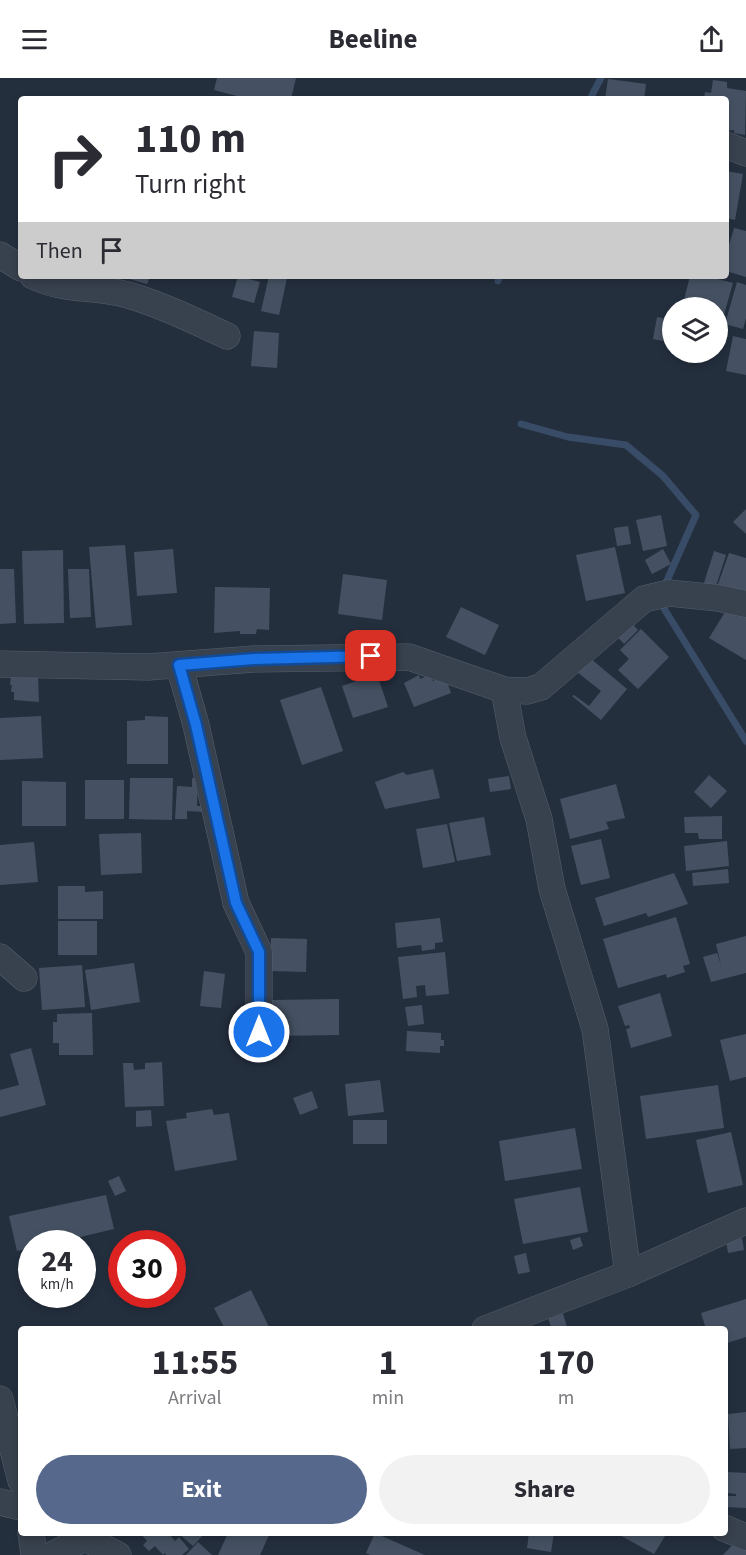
<!DOCTYPE html>
<html lang="en">
<head>
<meta charset="utf-8">
<style>
	:root { --surface:#fff; --page:#f2f2f3; --text:#2b2b33; --muted:#7c7c81; --accent:#56698c }
	body { margin:0; font-family:"Source Sans 3",sans-serif; background:var(--page); color:var(--text); height:100vh; display:flex; flex-direction:column; font-size:22px; white-space:nowrap }
	* { box-sizing:border-box; margin:0 }
	p { font-size:20px; color:var(--muted) }
	.icon { flex:none; width:33px; height:33px; fill:none; stroke:currentColor; stroke-width:2; stroke-linecap:round; stroke-linejoin:round }
	.map { position:relative; flex:1; overflow:hidden }
	.drawer { position:absolute; left:18px; top:1248px; width:710px; height:210px; display:flex; flex-direction:column; background:var(--surface); border-radius:6px; box-shadow:0 3px 9px #0003 }
	.drawer>* { flex:none }
	.top-card { position:absolute; left:18px; top:18px; width:711px; height:183px; border-radius:6px; box-shadow:0 3px 9px #0003; background:#fff; color:var(--text); overflow:hidden }
	.tools { position:absolute; left:662px; top:219px; display:grid; gap:12px }
	.tools a { display:grid; place-items:center; width:66px; height:66px; border-radius:50%; background:var(--surface); box-shadow:0 3px 9px #0003; font-size:30px }
	.speed { position:absolute; left:18px; top:1152px; display:flex; gap:12px; font-size:30px; font-weight:700; text-align:center }
	.speed>* { display:grid; place-content:center; width:78px; height:78px; border-radius:50%; background:var(--surface); box-shadow:0 3px 9px #0003; line-height:1 }
	.speed small { font-size:15px; font-weight:400 }
	.speed .limit { border:9px solid #d22; background:#fff; color:#111 }
	.pin { position:absolute; display:grid; place-items:center; width:51px; height:51px; color:#fff; margin:-26px; border-radius:12px; box-shadow:0 3px 9px #0006 }
	.me { position:absolute; width:66px; margin:-33px; rotate:0deg; stroke-linejoin:round; filter:drop-shadow(0 0 4px #0008) }
	.turn { display:flex; align-items:center; gap:21px; height:126px; padding:0 18px; font-size:27px }
	.turn .icon { width:78px; height:78px; stroke-width:2.5 }
	.turn b { display:block; font-size:42px; line-height:51px }
	.then { display:flex; align-items:center; height:57px; padding:0 18px; background:#0003; gap:12px; font-size:22px }
	.eta { display:flex; justify-content:space-evenly; align-items:center; height:102px; text-align:center }
	.eta b { font-size:36px; font-weight:700; line-height:42px }
	.action { display:flex; gap:12px; margin-top:auto; padding:12px 18px }
	.action a { flex:1; height:69px; border-radius:36px; background:var(--accent); color:#fff; font-size:24px; font-weight:700; line-height:69px; text-align:center }
	.action a+a { background:var(--page); color:var(--text) }
	header { display:flex; justify-content:space-between; align-items:center; height:78px; padding:0 18px; background:var(--surface); font-size:27px; font-weight:700 }
	.map>svg:first-child { display:block }
	.lines { fill:none; stroke-linecap:round; stroke-linejoin:round }
	.stream { stroke:#394c67; stroke-width:7 }
	.building { fill:#455162 }
	.minor-casing { stroke:#565f6c; stroke-width:27 }
	.minor { stroke:#38414e; stroke-width:26 }
	.route-casing { stroke:#114b97; stroke-width:15 }
	.route { stroke:#1a73e8; stroke-width:10 }
</style>
</head>
<body>
<header><svg class="icon" aria-label="menu" viewBox="0 0 24 24"><path d="M4 6h16M4 12h16M4 18h16"/></svg>Beeline<svg class="icon" aria-label="share" viewBox="0 0 24 24"><path d="M12 15V3M7 8l5-5 5 5M5 13v7h14v-7"/></svg></header>
<div class="map">
<svg width="746" height="1477" viewBox="0 0 746 1477">
	<rect width="100%" height="100%" fill="#242f3e"/>
	<g class="lines">
		<g class="stream">
			<path d="M590,21L601,0"/>
			<path d="M498,203L500,198"/>
			<path d="M521,346L568,359L626,367L663,398L696,437L665,507"/>
			<path d="M660,524L746,663"/>
		</g>
	</g>
	<g class="building">
		<path d="M217,0H296L291,21H248L214,12Z"/>
		<path d="M608,1L646,6L644,21H605Z"/>
		<path d="M713,2L727,4V10L746,13L745,57L734,55V52L726,53V21H704L705,14L711,15Z"/>
		<path d="M726,93L743,96L735,142L726,140Z"/>
		<path d="M734,150L746,153V199L726,193V177Z"/>
		<path d="M119,198H150L147,206Z"/>
		<path d="M238,198L260,204L254,225L232,219Z"/>
		<path d="M269,198L287,200L279,237L261,233Z"/>
		<path d="M690,198H706L733,205L721,247L717,246V230H682Z"/>
		<path d="M737,204L746,207V240L743,251L725,246Z"/>
		<path d="M657,239L672,242V265L653,261Z"/>
		<path d="M254,253L279,255L277,290L251,288Z"/>
		<path d="M733,258L746,261V297L726,293Z"/>
		<path d="M746,431V456L733,444Z"/>
		<path d="M661,437L667,468L643,473L636,442Z"/>
		<path d="M628,448L631,466L617,468L614,450Z"/>
		<path d="M125,467L132,547L96,550L89,469Z"/>
		<path d="M615,469L625,515L586,523L576,477Z"/>
		<path d="M173,471L177,515L137,518L134,474Z"/>
		<path d="M663,471L671,486L652,496L645,482Z"/>
		<path d="M63,472L64,545L24,546L22,473Z"/>
		<path d="M714,473L726,477L715,511L703,508Z"/>
		<path d="M729,475L746,480V519L717,509Z"/>
		<path d="M0,491H14L16,545L0,546Z"/>
		<path d="M68,491H89L91,539L70,540Z"/>
		<path d="M343,496L387,502L382,542L338,536Z"/>
		<path d="M215,509L270,510L269,552L257,551L256,556H240V553L214,555Z"/>
		<path d="M730,526L746,529V582L709,560Z"/>
		<path d="M461,529L499,547L485,577L446,559Z"/>
		<path d="M626,539L638,552L624,566L612,553Z"/>
		<path d="M641,551L669,579L638,611L618,592L629,581L620,572Z"/>
		<path d="M584,575L627,611L601,642L572,618L574,617L589,628L601,613L572,590Z"/>
		<path d="M11,596L38,597L39,624L14,622V614H11L12,607H10Z"/>
		<path d="M377,596L388,629L353,640L342,608Z"/>
		<path d="M419,597L420,601L430,597L433,603L445,598L451,615L414,629L404,605Z"/>
		<path d="M321,609L343,673L302,687L280,622Z"/>
		<path d="M41,638L43,680L0,682V640Z"/>
		<path d="M145,638L168,639V686H127V643L145,642Z"/>
		<path d="M433,691L440,720L385,731L375,704L403,694L407,697Z"/>
		<path d="M709,697L727,713L711,730L694,714Z"/>
		<path d="M509,698L511,711L490,714L488,701Z"/>
		<path d="M130,700H173L172,742L129,741Z"/>
		<path d="M192,700H198L197,728H204V734L187,733V741H175L177,708L192,709Z"/>
		<rect x="85" y="702" width="39" height="39"/>
		<path d="M22,703L66,704V748H22Z"/>
		<path d="M616,706L625,740L606,744L609,751L570,761L560,721Z"/>
		<path d="M722,738V761H699L698,755H685L684,739Z"/>
		<path d="M484,739L491,777L457,783L449,745Z"/>
		<path d="M447,746L455,784L423,790L416,751Z"/>
		<path d="M141,755L142,795L101,797L99,756Z"/>
		<path d="M601,761L610,800L581,807L571,768Z"/>
		<path d="M727,763L729,788L686,793L684,768Z"/>
		<path d="M34,764L38,804L0,807V767Z"/>
		<path d="M728,791L729,805L693,808L692,795Z"/>
		<path d="M674,795L688,826L648,839L646,835L604,848L595,820Z"/>
		<path d="M58,808H85V814L103,813V841H58Z"/>
		<path d="M676,839L690,886L683,888L685,894L667,900L666,896L618,910L603,861Z"/>
		<path d="M440,840L443,864L435,865V871L422,873L421,867L397,870L395,845Z"/>
		<rect x="58" y="843" width="39" height="34"/>
		<path d="M746,858V895L711,904L703,879L717,875L721,887L716,866Z"/>
		<path d="M271,860L307,861L306,894L270,893Z"/>
		<path d="M445,874L449,916L426,918L425,907L416,908L417,919L403,921L398,879Z"/>
		<path d="M134,885L140,924L91,932L85,892Z"/>
		<path d="M82,887L85,929L42,932L39,890Z"/>
		<path d="M204,893L225,896L221,930L200,928Z"/>
		<path d="M660,915L672,958L631,970L626,951L630,950L629,947L625,948L618,928Z"/>
		<path d="M339,921V957L270,958V922Z"/>
		<path d="M422,927L424,946L408,948L405,929Z"/>
		<path d="M92,935L93,977H59V965H53V944H57V936Z"/>
		<path d="M407,953L441,955V962H444V968H440V975L406,973Z"/>
		<path d="M746,956V999L730,1003L720,962Z"/>
		<path d="M31,970L46,1027L0,1039V1012L19,1007L10,976Z"/>
		<path d="M162,984L164,1028L125,1029L123,985H133L134,992L145,991V985Z"/>
		<path d="M380,1002L384,1034L348,1038L345,1006Z"/>
		<path d="M718,1007L724,1050L646,1061L640,1018Z"/>
		<path d="M312,1013L318,1030L300,1037L293,1020Z"/>
		<path d="M212,1031L214,1037L229,1035L237,1082L175,1093L166,1043L187,1040L186,1035Z"/>
		<path d="M151,1032L152,1048L136,1049V1033Z"/>
		<rect x="353" y="1042" width="34" height="24"/>
		<path d="M575,1050L582,1091L505,1103L499,1063Z"/>
		<path d="M731,1054L743,1107L708,1115L696,1062Z"/>
		<path d="M119,1098L126,1113L115,1118L108,1103Z"/>
		<path d="M580,1109L588,1154L523,1166L514,1121Z"/>
		<path d="M106,1117L114,1151L51,1166H32V1170L17,1173L9,1138Z"/>
		<path d="M580,1159L583,1168L573,1172L570,1162Z"/>
		<path d="M742,1160L744,1172L728,1175L726,1163Z"/>
		<path d="M526,1175L530,1194L518,1196L514,1178Z"/>
		<path d="M251,1212L270,1251H225L214,1230Z"/>
		<path d="M746,1221V1259L724,1266V1251H706L701,1235Z"/>
		<path d="M561,1229L567,1249L547,1251L551,1249L546,1233Z"/>
		<path d="M746,1334V1370L730,1371L728,1336Z"/>
		<path d="M728,1394L746,1395V1430L726,1429L727,1418H736V1416L727,1415Z"/>
		<path d="M140,1455H168L175,1463L179,1459L189,1471L182,1477H166L165,1475L163,1477L155,1468L149,1473L143,1467L147,1463Z"/>
		<path d="M178,1455H205L193,1468Z"/>
		<path d="M228,1455H270L260,1477H218Z"/>
		<path d="M375,1455L425,1477H370L366,1475Z"/>
		<path d="M529,1455H554L551,1474L527,1470Z"/>
		<path d="M616,1455H667L654,1476Z"/>
		<path d="M740,1459L746,1465V1477H723Z"/>
		<path d="M198,1464L212,1477H186Z"/>
	</g>
	<g class="lines">
		<g class="minor-casing">
			<g id="minor">
				<path d="M726,67L746,75"/>
				<path d="M0,177L21,190"/>
				<path d="M33,198C63,213 97,208 128,217C162,227 195,243 227,258"/>
				<path d="M0,586L148,589L254,581L409,579L504,612L527,613L541,609L644,521L669,515L718,520L746,526"/>
				<path d="M179,587L196,647L236,825L259,874V954"/>
				<path d="M504,612L513,660L539,741L552,811L595,951L628,1196"/>
				<path d="M0,879L24,900"/>
				<path d="M485,1251L628,1196L746,1143"/>
				<path d="M0,1321L21,1403"/>
				<path d="M0,1424L21,1429"/>
				<path d="M724,1450L746,1459"/>
				<path d="M31,1455L34,1477"/>
				<path d="M85,1460L118,1477"/>
				<path d="M52,1477L94,1455"/>
			</g>
		</g>
		<use href="#minor" class="minor"/>
	</g>
	<g class="lines">
		<g class="route-casing">
			<path id="route" d="M259,954V874L236,825L196,647L179,587L254,581L371,578"/>
		</g>
		<use href="#route" class="route"/>
	</g>
</svg>
<div class="tools">
<a><svg class="icon" aria-label="layers" viewBox="0 0 24 24"><path d="M12 4l9 5-9 5-9-5zM3 14l9 5 9-5"/></svg></a>
</div>
<div class="speed"><div>24<small>km/h</small></div><div class="limit">30</div></div>
<div class="pin" style="left:371px;top:578px;background:#d93025"><svg class="icon" aria-label="arrive" viewBox="0 0 24 24"><path d="M6 21V4h12l-3 4 3 4H6"/></svg></div>
<svg class="me" style="left:259px;top:954px" viewBox="-20 -20 40 40"><circle r="17" fill="#1a73e8" stroke="#fff" stroke-width="3"/><path d="M0-11L8 9 0 5-8 9z" fill="#fff"/></svg>
<div class="top-card">
<div class="turn"><svg class="icon" aria-label="right" viewBox="0 0 24 24"><path d="M7 20v-9h11M14 6l5 5-5 5"/></svg><div><b>110 m</b>Turn right</div></div>
<div class="then">Then<svg class="icon" aria-label="arrive" viewBox="0 0 24 24"><path d="M6 21V4h12l-3 4 3 4H6"/></svg></div>
</div>
<section class="drawer">
<div class="eta">
<div><b>11:55</b><p>Arrival</p></div>
<div><b>1</b><p>min</p></div>
<div><b>170</b><p>m</p></div>
</div>
<div class="action"><a>Exit</a><a>Share</a></div>
</section>
</div>
</body>
</html>
